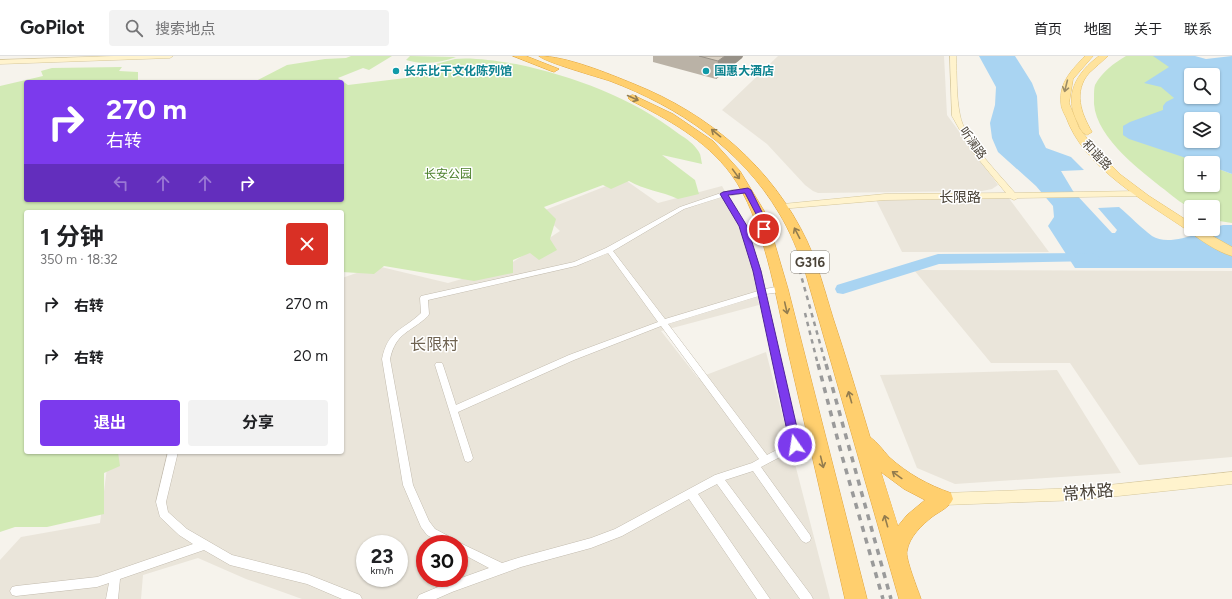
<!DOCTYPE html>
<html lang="zh">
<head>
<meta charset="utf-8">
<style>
	:root { --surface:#fff; --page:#f2f2f2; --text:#202124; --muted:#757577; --line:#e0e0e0; --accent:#7c3aed }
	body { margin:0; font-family:Figtree,"Noto Sans SC",sans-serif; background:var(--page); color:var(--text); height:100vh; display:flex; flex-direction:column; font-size:15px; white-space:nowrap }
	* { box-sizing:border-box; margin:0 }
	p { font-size:13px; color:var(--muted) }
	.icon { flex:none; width:22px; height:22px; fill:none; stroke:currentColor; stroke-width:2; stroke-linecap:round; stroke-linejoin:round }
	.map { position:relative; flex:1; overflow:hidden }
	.details { position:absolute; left:24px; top:154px; width:320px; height:244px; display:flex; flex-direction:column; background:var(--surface); border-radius:4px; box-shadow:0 1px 3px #0004 }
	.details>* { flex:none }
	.guide { position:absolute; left:24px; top:24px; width:320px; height:122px; border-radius:4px; box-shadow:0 1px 3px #0004; background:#7c3aed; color:#fff; overflow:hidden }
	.fabs { position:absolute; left:1184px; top:12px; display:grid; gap:8px }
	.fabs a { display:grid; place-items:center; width:36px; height:36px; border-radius:4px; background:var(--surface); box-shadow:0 1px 3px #0004; font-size:20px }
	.speed { position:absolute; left:356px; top:479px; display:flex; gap:8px; font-size:20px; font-weight:700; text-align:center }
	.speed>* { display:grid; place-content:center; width:52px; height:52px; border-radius:50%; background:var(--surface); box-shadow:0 1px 3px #0004; line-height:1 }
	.speed small { font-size:10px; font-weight:400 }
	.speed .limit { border:6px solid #d22; background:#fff; color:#111 }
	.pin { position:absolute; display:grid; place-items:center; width:34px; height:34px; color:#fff; margin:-17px; border:2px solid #fff; border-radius:50%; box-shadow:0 1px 4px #0007 }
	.me { position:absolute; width:44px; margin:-22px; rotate:347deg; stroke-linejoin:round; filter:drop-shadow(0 0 3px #0008) }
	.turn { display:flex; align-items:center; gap:14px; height:84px; padding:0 16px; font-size:18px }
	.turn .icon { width:52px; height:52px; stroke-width:2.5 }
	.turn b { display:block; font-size:28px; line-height:34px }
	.lanes { display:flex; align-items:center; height:38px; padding:0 16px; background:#0003; justify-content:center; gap:20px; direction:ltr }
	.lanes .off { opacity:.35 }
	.round { display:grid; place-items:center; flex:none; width:42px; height:42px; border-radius:4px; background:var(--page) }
	.headline { display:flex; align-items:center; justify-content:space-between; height:68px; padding:0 16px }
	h1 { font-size:24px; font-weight:700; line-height:30px }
	.button { display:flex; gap:8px; margin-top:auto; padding:8px 16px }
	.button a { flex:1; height:46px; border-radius:4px; background:var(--accent); color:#fff; font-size:16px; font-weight:700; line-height:46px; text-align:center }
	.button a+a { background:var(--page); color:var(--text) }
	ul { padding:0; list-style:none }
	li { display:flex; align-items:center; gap:12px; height:52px; padding:0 16px }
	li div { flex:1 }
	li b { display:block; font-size:15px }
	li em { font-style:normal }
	header { display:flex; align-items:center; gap:24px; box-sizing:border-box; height:56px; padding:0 20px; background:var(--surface); border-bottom:1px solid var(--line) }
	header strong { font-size:19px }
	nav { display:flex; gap:22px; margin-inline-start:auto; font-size:14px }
	.search { width:280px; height:36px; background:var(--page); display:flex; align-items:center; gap:10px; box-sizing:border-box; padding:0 14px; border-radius:4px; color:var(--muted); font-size:15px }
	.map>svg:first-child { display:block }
	.residential { fill:#eae5da; fill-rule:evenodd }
	.green { fill:#d2eab5 }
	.water { fill:#a9d4f2; fill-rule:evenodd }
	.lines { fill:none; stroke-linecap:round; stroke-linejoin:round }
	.river { fill:#a9d4f2; fill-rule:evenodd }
	.street-casing { stroke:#c2bbae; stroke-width:1 }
	.secondary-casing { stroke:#d6c79b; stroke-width:1 }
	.primary-casing { stroke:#e6c16a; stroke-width:1 }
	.highway-casing { stroke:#e0a43c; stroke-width:1 }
	.street { fill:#fff; fill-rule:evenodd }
	.secondary { fill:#fff3cd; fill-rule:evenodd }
	.primary { fill:#ffe39c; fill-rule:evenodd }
	.highway { fill:#ffcf6e; fill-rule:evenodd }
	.rail-far1 { stroke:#9a9a9a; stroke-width:2.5; stroke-dasharray:4.5 4.5; stroke-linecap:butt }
	.rail { stroke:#9a9a9a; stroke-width:3.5; stroke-dasharray:6 6; stroke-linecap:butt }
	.wall { fill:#bab2a6 }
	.shaded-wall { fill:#979187 }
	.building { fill:#d8cfc1; stroke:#979187 }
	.oneway { stroke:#9c8c66 }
	.oneway2 { stroke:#937c4e }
	.route { fill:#7c3aed; stroke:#51269a }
	.culture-dot { fill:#0f9aa8; stroke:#fff; stroke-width:1.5 }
	.labels { text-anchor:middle; stroke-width:3; stroke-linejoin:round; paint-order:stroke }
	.far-culture-label { font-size:12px; font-weight:bold; fill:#0d838f; stroke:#fff; text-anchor:start }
	.far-street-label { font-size:12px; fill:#4b4439; stroke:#fff }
	.far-park-label { font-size:12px; fill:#4a7f2a; stroke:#fff }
	.shield { fill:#fff; stroke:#817c74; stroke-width:1 }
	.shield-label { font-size:13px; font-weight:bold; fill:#4b4439 }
	.street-label { font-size:14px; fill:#4b4439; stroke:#fff }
	.quarter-label { font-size:16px; fill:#6e6250; stroke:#fff }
	.near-street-label { font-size:17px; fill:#4b4439; stroke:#fff }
</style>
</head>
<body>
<header>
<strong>GoPilot</strong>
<div class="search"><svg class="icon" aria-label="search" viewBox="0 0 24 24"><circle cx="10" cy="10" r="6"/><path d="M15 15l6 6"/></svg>搜索地点</div>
<nav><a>首页</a><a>地图</a><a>关于</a><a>联系</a></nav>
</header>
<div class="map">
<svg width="1232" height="543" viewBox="0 0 1232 543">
	<rect width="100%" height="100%" fill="#f6f3ec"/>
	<g class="residential">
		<path d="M778,0H944L947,59L998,129L992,133L982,135L818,137L813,135L805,129L767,88L722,54Z"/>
		<path d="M624,123L658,147L722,130L750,181L759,249L661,275L698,322L766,296L830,543H302L246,523L198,502L143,519L141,543H0V504L21,481L100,467L109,396H342V222L377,210L448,227L507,210L560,175L540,156ZM365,488H399V522H365ZM425,488H459V522H425Z"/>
		<path d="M1008,141L1049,196H902L876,144Z"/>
		<path d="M914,214L1232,215V401L1139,409L1070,307H991Z"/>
		<path d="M1057,314L1121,417L955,428L917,412L880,319Z"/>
	</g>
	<g class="green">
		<path d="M351,0H392L369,14L363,12L338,22L348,29L422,20L430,17L429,10C437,8 446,5 455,3C471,1 499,5 516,8C573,20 633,42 679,78C687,83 694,88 699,96C701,99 701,104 702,108L662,99L695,124L699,138L678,143C661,135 644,134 629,125L611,133L603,129L544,151L556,163L550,183L557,194L539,204L530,197L513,204V217L474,225L384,210L374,218L342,216V156H26V396H118L120,410L104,417V458L47,471H15L0,476V30L43,20L41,15L52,12L122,11L119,15L138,16V26H26V144H342V26H254L287,9L325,3L346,2Z"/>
		<path d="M410,0L456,1C440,7 423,9 406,4Z"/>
		<path d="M1126,0H1155L1172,9L1157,22L1176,44L1167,56L1202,107H1191V129H1213V111L1232,118V167L1213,164V151C1206,151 1198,152 1192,151C1181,149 1170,137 1161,131C1136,111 1091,77 1094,41C1094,37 1094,32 1095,29C1102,16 1114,7 1126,0Z"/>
	</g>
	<g class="water">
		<path d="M979,0H1015L1032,27L1037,40L1039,78L1046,92L1071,101L1084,114L1061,115L1073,135L1112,177H1115L1117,174L1098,152L1119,151C1130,160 1141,172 1152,180C1170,192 1206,174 1223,169H1232V212H1075L1048,170L1054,161L1053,150L1036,130L998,96L992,82L990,67L995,49L996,31Z"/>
		<path d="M1153,0H1195L1206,3L1232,0V118L1213,111V107H1201L1129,83L1123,79V70L1130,66L1163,54V50L1166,46L1174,42L1161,31L1144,27L1169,11ZM1191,19H1213V41H1191ZM1191,63H1213V85H1191Z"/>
	</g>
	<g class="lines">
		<path class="river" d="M1092,197L1097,199L1100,202L1097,205L939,208L843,238L837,237L835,233L837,229L938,198Z"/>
		<g class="street-casing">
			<g id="street">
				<path d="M748,133L750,134V136L727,140L746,170L761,215L765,233L781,230L785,233L781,236L766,238L799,384L817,379L820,380L822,383L820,386L797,392L761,411L810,479L811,482L810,485L806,487L802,485L753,415L725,424L811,539L813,543H800L717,428L698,438L770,543H757L689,443L622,480L591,492L521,511L452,536L436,543H417L419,539L450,526L489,512L459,496V488H444L427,479L421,471L403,429L382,303C388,274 402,275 421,257L420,242L421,240L574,206L606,192L680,151L721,137L732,134ZM722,141L740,170L753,215L758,235L665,263L613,195L684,153ZM608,197L658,266L569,299L456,349L443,309L442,307H436L435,309L465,405L468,406L471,405L473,402L458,356L574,304L661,270L759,403L752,407L715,419L615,473L591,482L521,501L502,507L458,486V485L435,473L429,465L413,429L390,303C396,276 410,277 428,260L429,258L428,244L576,210ZM759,240L790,387L767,399L668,268Z"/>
				<path d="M168,396H178L166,446L168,456L187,473L232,499L307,518L360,539L362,543H342L307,528L230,509L204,494L120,523L118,543H106L109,527L97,531L16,540L12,539L10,535L12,531L16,530L97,521L193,488L179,479L160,461L156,446Z"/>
			</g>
		</g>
		<g class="secondary-casing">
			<g id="secondary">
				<path d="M114,0H173L170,2L0,8V4Z"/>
				<path d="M950,0H956C957,19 956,40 960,59C964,83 999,118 1015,137L1138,135L1141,136V140L1018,142L1014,144L1010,142L885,144L780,153V149L783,148L885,138L1006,137L971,94L952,60Z"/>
				<path d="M1232,416V428L1080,444L944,449L939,447L937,443L939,439L944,437L1080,432Z"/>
			</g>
		</g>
		<g class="primary-casing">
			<g id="primary">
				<path d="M1085,0H1093L1073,23L1069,47L1079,72L1097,95L1121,119L1149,140L1191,167V173H1200L1232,191V200C1217,196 1199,183 1187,174C1145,145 1084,112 1066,61C1064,57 1061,52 1061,47C1059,26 1072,14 1085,0Z"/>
				<path d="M1099,0H1108C1102,6 1095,11 1089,17C1073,36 1081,57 1092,76L1087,79C1082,77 1080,72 1078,67C1063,40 1076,17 1099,0Z"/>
			</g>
		</g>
		<g class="highway-casing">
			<g id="highway">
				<path d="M513,0H526L559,13L554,16L551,15Z"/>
				<path d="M539,0C566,0 607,17 634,28C709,58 772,111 807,185C818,209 825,236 833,262C846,301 858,341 870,381C877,386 883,394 889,401C908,418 928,429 951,437L953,443C949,452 940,455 932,461C922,469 909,481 907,495C905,502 918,534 921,543H899L805,215C798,195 790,175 779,157C741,93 679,51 610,25C598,21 544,6 539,0ZM881,416L904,433L925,444L907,459L898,470Z"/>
				<path d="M633,39L673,58L713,85L740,115L766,158L788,233L867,543H845C826,460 807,378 788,295C776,241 764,163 731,118C705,83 667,63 630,44L628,42L630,40Z"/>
			</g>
		</g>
		<use href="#street" class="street"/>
		<use href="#secondary" class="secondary"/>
		<use href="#primary" class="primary"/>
		<use href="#highway" class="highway"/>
		<g class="rail-far1">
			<path d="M797,205L826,309"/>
			<path d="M805,257L818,309"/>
		</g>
		<g class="rail">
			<path d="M818,308L842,400L883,543"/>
			<path d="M826,308L891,543"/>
		</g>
	</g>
	<path class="wall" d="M653,0H743L742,2L716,23L653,6Z"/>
	<path class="shaded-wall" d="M725,0H743L742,2L716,23L718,5Z"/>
	<path class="building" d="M699,0H725L718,5Z"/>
	<defs><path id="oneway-shaft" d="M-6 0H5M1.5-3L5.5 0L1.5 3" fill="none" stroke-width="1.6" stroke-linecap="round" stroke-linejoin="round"/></defs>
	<use class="oneway" href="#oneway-shaft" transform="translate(1066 30) rotate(104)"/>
	<g class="oneway2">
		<use href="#oneway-shaft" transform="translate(633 42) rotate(24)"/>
		<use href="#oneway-shaft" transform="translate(716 77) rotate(-141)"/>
		<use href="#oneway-shaft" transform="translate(736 118) rotate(54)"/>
		<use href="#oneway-shaft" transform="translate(797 177) rotate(-117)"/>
		<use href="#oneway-shaft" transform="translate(786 252) rotate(77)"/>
		<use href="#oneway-shaft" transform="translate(850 341) rotate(-106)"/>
		<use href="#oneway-shaft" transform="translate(822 406) rotate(76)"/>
		<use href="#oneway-shaft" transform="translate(897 419) rotate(-144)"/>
		<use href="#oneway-shaft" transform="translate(886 465) rotate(-106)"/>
	</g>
	<path class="route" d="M748,132L751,134L763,158L768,173L767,174L760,173L756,158L745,137L728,139L747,170L761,215L801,389L799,392H791L790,389L753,215L739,170L720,138L723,136Z"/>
	<g class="culture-dot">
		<circle cx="396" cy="15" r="4"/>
		<circle cx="706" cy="15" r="4"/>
	</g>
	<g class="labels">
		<g class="far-culture-label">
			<text x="404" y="19">长乐比干文化陈列馆</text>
			<text x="714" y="19">国惠大酒店</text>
		</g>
		<g class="far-street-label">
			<text transform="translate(973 87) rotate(54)" y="4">听澜路</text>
			<text transform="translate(1097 99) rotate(47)" y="4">和谐路</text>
		</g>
		<g class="far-park-label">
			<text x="448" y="122">长安公园</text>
		</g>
		<rect class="shield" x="791" y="195" width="38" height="22" rx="3"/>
		<g class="shield-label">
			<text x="810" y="211">G316</text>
		</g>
		<g class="street-label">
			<text x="960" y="146">长限路</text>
		</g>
		<g class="quarter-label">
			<text x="434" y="294">长限村</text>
		</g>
		<g class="near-street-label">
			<text transform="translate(1088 436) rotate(-5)" y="6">常林路</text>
		</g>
	</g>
</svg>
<div class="fabs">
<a><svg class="icon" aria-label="search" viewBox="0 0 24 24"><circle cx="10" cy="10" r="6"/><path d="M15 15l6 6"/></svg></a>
<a><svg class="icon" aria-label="layers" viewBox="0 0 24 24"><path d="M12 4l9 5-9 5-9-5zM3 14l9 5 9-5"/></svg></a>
<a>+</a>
<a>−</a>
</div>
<div class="speed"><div>23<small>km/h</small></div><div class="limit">30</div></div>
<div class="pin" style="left:764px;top:173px;background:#d93025"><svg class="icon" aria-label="arrive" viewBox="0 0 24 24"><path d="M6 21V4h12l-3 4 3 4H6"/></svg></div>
<svg class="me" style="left:795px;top:389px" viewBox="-20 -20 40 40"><circle r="17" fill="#7c3aed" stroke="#fff" stroke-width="3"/><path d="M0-11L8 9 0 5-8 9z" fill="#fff"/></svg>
<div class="guide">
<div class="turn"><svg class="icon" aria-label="right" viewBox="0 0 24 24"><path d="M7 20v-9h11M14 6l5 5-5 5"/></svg><div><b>270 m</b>右转</div></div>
<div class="lanes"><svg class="icon off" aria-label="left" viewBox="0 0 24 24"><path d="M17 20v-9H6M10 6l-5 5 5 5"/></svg><svg class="icon off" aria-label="ahead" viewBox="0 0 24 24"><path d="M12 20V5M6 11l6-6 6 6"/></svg><svg class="icon off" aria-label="ahead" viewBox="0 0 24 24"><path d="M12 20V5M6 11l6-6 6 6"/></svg><svg class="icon" aria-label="right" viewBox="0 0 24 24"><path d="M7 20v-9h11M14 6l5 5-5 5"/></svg></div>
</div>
<section class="details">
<div class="headline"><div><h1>1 分钟</h1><p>350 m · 18:32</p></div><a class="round" style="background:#d93025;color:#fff"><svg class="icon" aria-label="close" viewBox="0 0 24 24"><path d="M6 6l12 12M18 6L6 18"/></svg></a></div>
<ul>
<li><svg class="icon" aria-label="right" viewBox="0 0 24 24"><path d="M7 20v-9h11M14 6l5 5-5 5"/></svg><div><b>右转</b></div><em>270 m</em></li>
<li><svg class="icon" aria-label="right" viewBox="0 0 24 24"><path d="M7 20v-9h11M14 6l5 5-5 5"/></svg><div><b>右转</b></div><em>20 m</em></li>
</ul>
<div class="button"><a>退出</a><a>分享</a></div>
</section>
</div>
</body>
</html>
